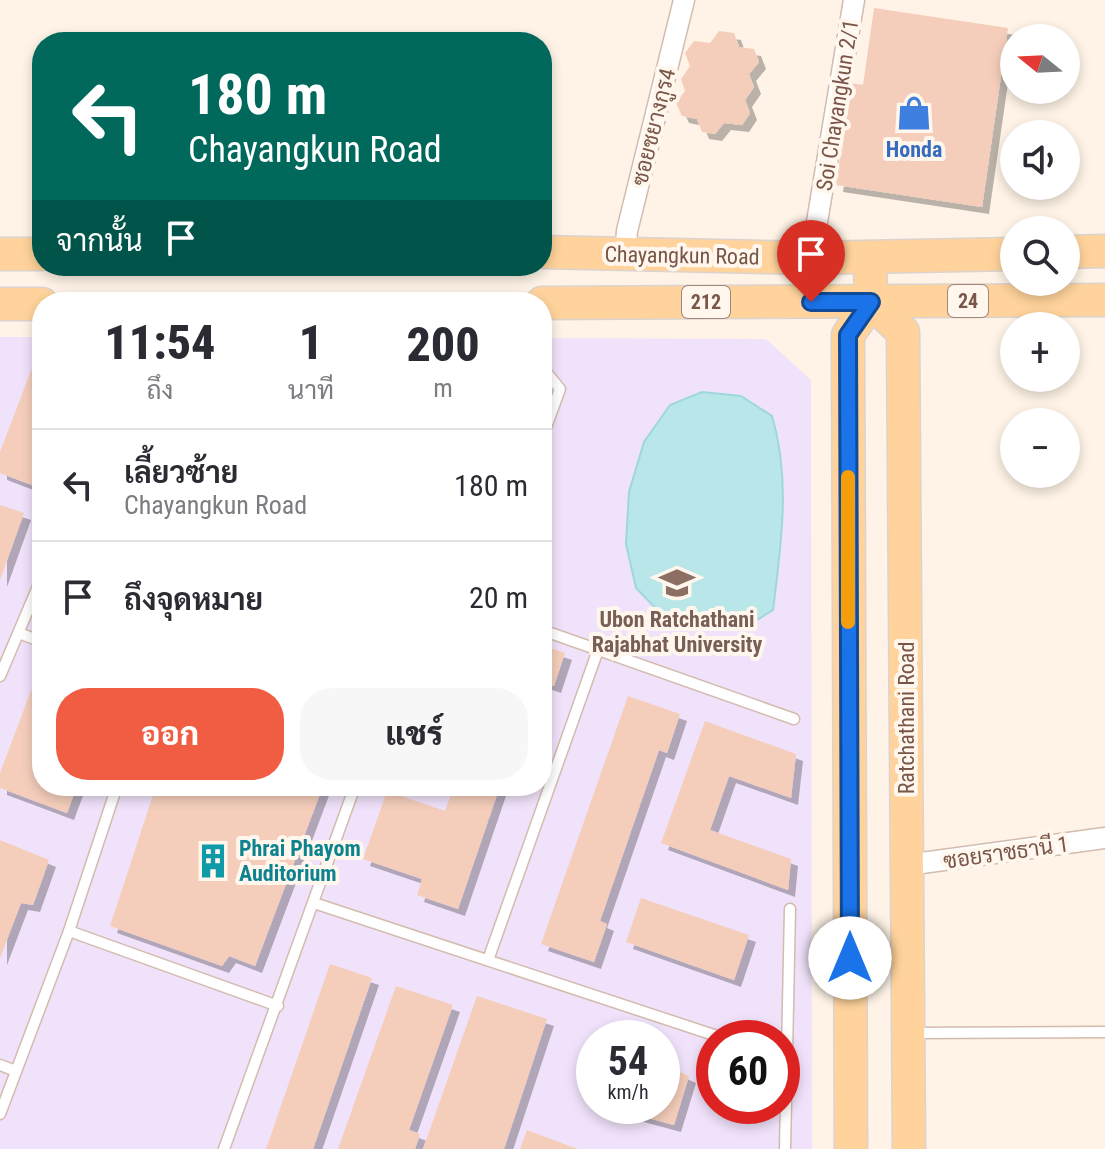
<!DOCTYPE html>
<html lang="th">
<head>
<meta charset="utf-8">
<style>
	:root { --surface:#fff; --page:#f7f7f7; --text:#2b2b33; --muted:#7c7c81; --line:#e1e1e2; --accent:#f05d42 }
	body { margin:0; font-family:"Roboto Condensed",Sarabun,sans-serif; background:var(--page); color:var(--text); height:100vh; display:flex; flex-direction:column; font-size:30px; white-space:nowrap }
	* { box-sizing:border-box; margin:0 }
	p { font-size:26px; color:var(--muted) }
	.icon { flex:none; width:44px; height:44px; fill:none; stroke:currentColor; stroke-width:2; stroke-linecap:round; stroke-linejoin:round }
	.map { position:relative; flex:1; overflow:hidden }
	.panel { position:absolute; left:32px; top:292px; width:520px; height:504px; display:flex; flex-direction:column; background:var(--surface); border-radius:32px; box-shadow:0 4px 12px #0003 }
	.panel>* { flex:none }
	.top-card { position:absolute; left:32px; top:32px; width:520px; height:244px; border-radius:32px; box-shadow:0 4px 12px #0003; background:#00695c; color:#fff; overflow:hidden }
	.needle { width:52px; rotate:288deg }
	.fabs { position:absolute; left:1000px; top:24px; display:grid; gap:16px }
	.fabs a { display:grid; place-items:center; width:80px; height:80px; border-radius:50%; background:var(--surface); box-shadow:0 4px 12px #0003; font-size:40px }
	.speed { position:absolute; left:576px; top:1020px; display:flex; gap:16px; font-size:40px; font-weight:700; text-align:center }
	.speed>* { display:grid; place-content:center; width:104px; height:104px; border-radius:50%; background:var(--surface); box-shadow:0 4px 12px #0003; line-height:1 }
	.speed small { font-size:20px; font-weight:400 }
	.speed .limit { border:12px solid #d22; background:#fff; color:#111 }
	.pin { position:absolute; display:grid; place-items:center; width:68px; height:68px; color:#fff; margin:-82px -34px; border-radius:50% 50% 50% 0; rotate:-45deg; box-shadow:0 0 8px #0007 }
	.pin .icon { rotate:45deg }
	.me { position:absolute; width:88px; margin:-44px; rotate:0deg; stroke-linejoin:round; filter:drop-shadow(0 0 6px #0008) }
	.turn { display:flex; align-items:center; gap:28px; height:168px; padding:0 24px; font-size:36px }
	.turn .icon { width:104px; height:104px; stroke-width:2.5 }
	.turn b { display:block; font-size:56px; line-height:68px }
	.then { display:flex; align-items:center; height:76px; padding:0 24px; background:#0003; gap:16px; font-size:30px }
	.eta { display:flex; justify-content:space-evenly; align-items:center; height:136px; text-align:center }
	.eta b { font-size:48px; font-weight:800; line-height:56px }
	.action { display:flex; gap:16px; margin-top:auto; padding:16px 24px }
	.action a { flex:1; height:92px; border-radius:32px; background:var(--accent); color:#fff; font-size:32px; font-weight:800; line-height:92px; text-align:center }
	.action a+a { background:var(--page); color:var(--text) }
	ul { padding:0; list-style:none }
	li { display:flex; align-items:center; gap:24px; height:112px; padding:0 24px; border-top:2px solid var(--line) }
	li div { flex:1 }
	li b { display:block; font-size:30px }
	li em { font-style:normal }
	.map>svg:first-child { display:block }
	.education { fill:#f0e2fa; fill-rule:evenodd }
	.water { fill:#b8e6e9; stroke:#9ed7dc; stroke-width:2 }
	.building { fill:#f5cebb; filter:url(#shadow) }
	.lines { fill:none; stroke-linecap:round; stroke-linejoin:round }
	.lane-casing { stroke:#d3bbad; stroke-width:13 }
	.street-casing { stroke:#d3bbad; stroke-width:23 }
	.primary-casing { stroke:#dcd3cf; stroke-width:35 }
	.lane { stroke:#fff; stroke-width:10 }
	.street { stroke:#fff; stroke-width:20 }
	.primary { stroke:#ffd39b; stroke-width:32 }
	.route-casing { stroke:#114b97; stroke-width:20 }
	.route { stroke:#1a73e8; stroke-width:14 }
	.slow { stroke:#f59e0b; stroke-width:14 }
	.labels { text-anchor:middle; stroke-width:8; stroke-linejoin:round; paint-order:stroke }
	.shield { fill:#fff7ed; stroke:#a1867a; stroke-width:2 }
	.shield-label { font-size:20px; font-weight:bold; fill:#795648 }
	.street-label { font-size:22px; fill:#795648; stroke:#fff7ed }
	.shop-label { font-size:22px; font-weight:bold; fill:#366cbe; stroke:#fff7ed }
	.education-label { font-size:22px; font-weight:bold; fill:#785e54; stroke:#fff7ed }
	.culture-label { font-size:22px; font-weight:bold; fill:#0d838f; stroke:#fff7ed; text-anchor:start }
</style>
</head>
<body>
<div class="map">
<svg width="1105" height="1149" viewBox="0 0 1105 1149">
	<defs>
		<filter id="shadow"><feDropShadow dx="7" dy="7" stdDeviation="0" flood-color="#0004"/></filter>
	</defs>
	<rect width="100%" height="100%" fill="#fef3e6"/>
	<path class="education" d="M0,337H42V786H542V338L766,339L811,380L812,1149H0ZM594,1038H662V1106H594ZM714,1038H782V1106H714Z"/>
	<path class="water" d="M702,392L741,396L772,416C791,479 781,545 773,610L749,625L716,629L667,620L636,588L626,544L629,492L644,442L670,405Z"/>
	<g class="building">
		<path d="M874,8L1008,28L982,207L836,185L851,83L863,85Z"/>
		<path d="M719,31L734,33L739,47L754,49L759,62L749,74L754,87L745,100L750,113L742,125L724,123L715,134L702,132L697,119L682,116L676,103L685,91L681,79L690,66L685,53L694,41L710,43Z"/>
		<path d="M42,342V474L37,487L0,473V452Z"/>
		<path d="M0,505L24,513L0,580Z"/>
		<path d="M542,645L565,653L554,686L542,682Z"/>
		<path d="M37,675L42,677V786H77L67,813L0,788V773Z"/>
		<path d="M628,696L680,714L667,753L659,750L600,921L607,924L594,962L541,944Z"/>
		<path d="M705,721L796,754L791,798L729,776L710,830L791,859L788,890L661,843Z"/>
		<path d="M156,786H323L255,966L229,956L222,966L110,926Z"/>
		<path d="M454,786H500L458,909L417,895L422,879L363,859L387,791L445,811Z"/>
		<path d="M0,840L49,860L33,905L21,903L0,958Z"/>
		<path d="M641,898L749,935L734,980L626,942Z"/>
		<path d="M330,964L372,978L313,1149H266Z"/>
		<path d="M396,986L453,1005L409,1130L420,1134L415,1149H338Z"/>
		<path d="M477,996L547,1019L504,1149H423Z"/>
		<path d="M593,1056H594V1099L580,1095Z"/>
		<path d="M662,1064L689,1076L674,1125L607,1107L662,1106Z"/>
		<path d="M527,1130L578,1149H520Z"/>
	</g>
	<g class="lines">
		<g class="lane-casing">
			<g id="lane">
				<path d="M542,367L560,389L542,438"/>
				<path d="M542,630L794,719"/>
				<path d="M19,633L42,642"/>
				<path d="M0,676L42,577"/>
				<path d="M314,903L723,1038"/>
				<path d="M69,931L278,1006"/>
				<path d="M488,960L598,650"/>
				<path d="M911,1033L1105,1032"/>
				<path d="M0,1065L16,1071"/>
				<path d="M0,1114L69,931L117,786"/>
				<path d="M224,1149L355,786"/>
				<path d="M785,1149L790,909"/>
			</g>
		</g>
		<g class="street-casing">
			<g id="street">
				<path d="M625,255L627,231L684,0"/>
				<path d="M811,258L854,0"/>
				<path d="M907,865L1105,838"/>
			</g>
		</g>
		<g class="primary-casing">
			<g id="primary">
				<path d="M542,252L811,258L1014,254"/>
				<path d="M1066,252L1105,251"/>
				<path d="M0,254H42"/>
				<path d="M871,302L903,332L909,1149"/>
				<path d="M542,303L1105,300"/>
				<path d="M0,304H42"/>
				<path d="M851,1149L848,335L871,302L870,258"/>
			</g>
		</g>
		<use href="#lane" class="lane"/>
		<use href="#street" class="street"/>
		<use href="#primary" class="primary"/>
	</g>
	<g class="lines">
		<g class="route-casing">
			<path id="route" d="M811,302H871L848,335L850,958"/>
		</g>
		<use href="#route" class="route"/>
		<path class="slow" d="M848,477V622"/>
	</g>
	<defs>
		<g id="shop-bare" transform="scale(2.76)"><path d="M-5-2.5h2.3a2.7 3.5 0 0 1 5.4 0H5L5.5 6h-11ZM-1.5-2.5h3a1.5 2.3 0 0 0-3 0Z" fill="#3f7fe0" stroke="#fff7ed" stroke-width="2.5" paint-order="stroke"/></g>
		<g id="university-bare" transform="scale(2.76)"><path d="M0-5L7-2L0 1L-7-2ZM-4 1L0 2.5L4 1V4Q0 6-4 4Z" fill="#8d6e63" stroke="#fff7ed" stroke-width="2.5" paint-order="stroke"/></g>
		<g id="building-bare" transform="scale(2.76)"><path d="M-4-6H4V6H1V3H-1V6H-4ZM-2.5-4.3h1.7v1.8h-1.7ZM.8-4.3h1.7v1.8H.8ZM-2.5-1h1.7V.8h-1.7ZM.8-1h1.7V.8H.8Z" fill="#0f9aa8" stroke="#fff7ed" stroke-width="2.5" paint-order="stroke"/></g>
	</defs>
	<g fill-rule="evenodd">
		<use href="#shop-bare" x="914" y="113"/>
		<use href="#university-bare" x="677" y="583"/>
		<use href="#building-bare" x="213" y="861"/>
	</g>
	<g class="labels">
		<g class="shield">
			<rect x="948" y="285" width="40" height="32" rx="6"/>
			<rect x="682" y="286" width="48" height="32" rx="6"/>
		</g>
		<g class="shield-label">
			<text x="968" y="308">24</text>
			<text x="706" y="309">212</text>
		</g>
		<g class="street-label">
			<text transform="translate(837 105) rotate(-81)" y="8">Soi Chayangkun 2/1</text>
			<text transform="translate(653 127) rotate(-76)" y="8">ซอยชยางกูร4</text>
			<text transform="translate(682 255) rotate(1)" y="8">Chayangkun Road</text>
			<text transform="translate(906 718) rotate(-90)" y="8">Ratchathani Road</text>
			<text transform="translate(1006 852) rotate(-8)" y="8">ซอยราชธานี 1</text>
		</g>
		<g class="shop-label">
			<text x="914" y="157">Honda</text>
		</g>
		<g class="education-label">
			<text x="677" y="627">Ubon Ratchathani<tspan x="677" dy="25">Rajabhat University</tspan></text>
		</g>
		<g class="culture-label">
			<text x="239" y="856">Phrai Phayom<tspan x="239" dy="25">Auditorium</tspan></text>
		</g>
	</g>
</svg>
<div class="fabs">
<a><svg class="needle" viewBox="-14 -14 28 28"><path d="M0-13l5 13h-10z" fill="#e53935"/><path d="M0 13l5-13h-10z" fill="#7c7c81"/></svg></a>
<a><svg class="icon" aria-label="sound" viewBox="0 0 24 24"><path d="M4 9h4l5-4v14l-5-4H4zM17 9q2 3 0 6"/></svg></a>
<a><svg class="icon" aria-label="search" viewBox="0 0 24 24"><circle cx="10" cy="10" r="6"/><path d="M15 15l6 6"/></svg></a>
<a>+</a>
<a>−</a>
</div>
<div class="speed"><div>54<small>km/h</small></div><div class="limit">60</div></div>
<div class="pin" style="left:811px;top:302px;background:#d93025"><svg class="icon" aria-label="arrive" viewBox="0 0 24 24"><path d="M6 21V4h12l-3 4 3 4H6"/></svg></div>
<svg class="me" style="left:850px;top:958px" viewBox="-20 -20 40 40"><circle r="19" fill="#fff"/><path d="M0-13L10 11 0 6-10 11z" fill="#1a73e8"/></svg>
<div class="top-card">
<div class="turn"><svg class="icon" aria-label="left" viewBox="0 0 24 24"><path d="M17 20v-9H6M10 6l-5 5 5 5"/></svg><div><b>180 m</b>Chayangkun Road</div></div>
<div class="then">จากนั้น<svg class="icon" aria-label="arrive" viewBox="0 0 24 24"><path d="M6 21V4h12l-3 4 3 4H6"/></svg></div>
</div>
<section class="panel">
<div class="eta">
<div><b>11:54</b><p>ถึง</p></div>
<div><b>1</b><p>นาที</p></div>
<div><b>200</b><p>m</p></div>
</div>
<ul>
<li><svg class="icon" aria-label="left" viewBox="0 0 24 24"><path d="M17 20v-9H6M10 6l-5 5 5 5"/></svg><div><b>เลี้ยวซ้าย</b><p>Chayangkun Road</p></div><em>180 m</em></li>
<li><svg class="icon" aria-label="arrive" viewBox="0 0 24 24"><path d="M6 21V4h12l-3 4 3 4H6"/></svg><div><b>ถึงจุดหมาย</b></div><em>20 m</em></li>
</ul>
<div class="action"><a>ออก</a><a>แชร์</a></div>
</section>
</div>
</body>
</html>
